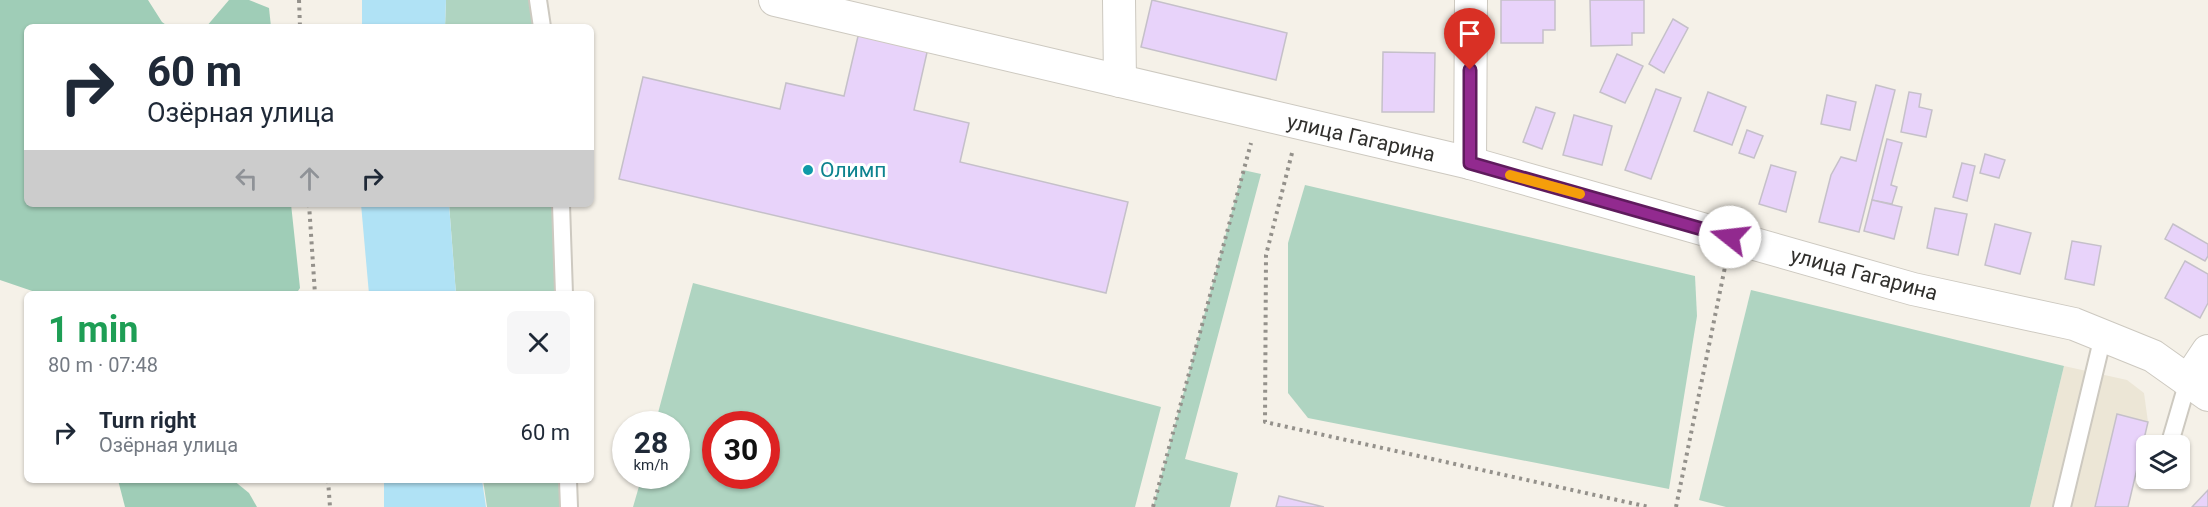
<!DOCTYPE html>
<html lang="en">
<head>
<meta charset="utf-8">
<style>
	:root { --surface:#fff; --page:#f6f6f7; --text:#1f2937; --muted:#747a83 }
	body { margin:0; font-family:Roboto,sans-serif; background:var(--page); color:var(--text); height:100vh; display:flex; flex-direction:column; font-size:22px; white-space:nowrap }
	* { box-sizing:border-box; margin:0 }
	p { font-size:20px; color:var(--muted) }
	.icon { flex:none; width:33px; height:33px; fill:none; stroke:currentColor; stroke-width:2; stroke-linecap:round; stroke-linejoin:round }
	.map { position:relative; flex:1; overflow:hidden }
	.panel { position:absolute; left:24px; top:291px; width:570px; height:192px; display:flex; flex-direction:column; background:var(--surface); border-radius:9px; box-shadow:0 2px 4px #0004 }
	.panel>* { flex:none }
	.top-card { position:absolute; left:24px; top:24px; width:570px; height:183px; border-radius:9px; box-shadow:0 2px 4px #0004; background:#fff; color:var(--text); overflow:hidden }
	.fabs { position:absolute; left:2136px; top:435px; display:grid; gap:12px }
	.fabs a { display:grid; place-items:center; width:54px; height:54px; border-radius:9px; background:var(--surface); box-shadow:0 2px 4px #0004; font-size:30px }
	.speed { position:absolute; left:612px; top:411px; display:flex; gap:12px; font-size:30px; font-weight:700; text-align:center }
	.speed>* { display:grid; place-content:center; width:78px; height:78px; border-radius:50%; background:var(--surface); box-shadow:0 2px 4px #0004; line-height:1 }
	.speed small { font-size:15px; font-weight:400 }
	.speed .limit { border:9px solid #d22; background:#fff; color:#111 }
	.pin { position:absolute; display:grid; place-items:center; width:51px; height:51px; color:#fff; margin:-62px -26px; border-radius:50% 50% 50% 0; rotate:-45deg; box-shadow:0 0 6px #0007 }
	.pin .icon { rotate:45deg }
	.me { position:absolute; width:66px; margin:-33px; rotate:286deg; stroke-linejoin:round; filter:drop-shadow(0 0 4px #0008) }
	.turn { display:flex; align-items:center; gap:21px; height:126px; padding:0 24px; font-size:27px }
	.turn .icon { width:78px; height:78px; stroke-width:2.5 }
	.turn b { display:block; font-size:42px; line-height:51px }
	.lanes { display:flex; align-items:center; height:57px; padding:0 24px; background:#0003; justify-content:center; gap:30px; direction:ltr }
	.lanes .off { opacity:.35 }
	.round { display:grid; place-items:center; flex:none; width:63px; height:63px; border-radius:9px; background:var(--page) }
	.headline { display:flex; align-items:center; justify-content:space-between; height:102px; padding:0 24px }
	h1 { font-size:36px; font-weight:700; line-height:45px; color:#1e9e55 }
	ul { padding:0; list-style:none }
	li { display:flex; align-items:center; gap:18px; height:78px; padding:0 24px }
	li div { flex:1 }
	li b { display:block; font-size:22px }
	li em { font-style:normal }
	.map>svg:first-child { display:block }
	.built { fill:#ece6d6 }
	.green { fill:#afd4c1; fill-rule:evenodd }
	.forest { fill:#9fcdb7 }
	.water { fill:#b0e2f5 }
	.building { fill:#e8d3fa; stroke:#c5c0c9; stroke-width:1.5 }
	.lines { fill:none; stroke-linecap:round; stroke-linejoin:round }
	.lane-casing { stroke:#cdc9c0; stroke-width:20 }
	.street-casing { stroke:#cdc9c0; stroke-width:34 }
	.path { stroke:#94918b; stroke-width:4; stroke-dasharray:3 4.5; stroke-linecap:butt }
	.lane { stroke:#fff; stroke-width:16 }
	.street { stroke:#fff; stroke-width:32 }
	.route-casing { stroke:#5f1b5d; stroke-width:15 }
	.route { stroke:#922a8f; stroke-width:10 }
	.slow { stroke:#f59e0b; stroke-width:10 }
	.culture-dot { fill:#0f9aa8; stroke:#fff; stroke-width:2 }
	.labels { text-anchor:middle; stroke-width:6; stroke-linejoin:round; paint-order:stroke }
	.street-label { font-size:21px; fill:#31302d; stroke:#fff }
	.culture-label { font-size:21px; fill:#0d838f; stroke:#fff; text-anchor:start }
</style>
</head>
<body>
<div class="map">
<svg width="2208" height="507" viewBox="0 0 2208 507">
	<rect width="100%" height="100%" fill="#f5f1e8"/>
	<path class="built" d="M2064,366L2127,380L2144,393L2148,422L2128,507H2030Z"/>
	<g class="green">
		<path d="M446,0H538L542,27H445Z"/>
		<path d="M1243,170L1261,174L1185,459L1238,473L1230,507H1153Z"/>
		<path d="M1305,185L1695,276L1697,316L1669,489L1308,418L1288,393V243Z"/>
		<path d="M449,204H561L564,294H456Z"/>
		<path d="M693,283L1161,407L1135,507H633L642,476H676V424H655ZM766,424V476H716V424Z"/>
		<path d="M1751,290L2064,366L2030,507H1726L1699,500Z"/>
		<path d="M483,480H568L569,507H487Z"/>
	</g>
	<g class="forest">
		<path d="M0,0H148L162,22L169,27H27V204H291L300,288L296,294H41L0,280Z"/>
		<path d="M229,0H249L269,8L271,27H206Z"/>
		<path d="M118,480H233L249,493L257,507H125Z"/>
	</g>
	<g class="water">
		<path d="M362,0H446L445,27H362Z"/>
		<path d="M361,204H449L456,294H369Z"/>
		<path d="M384,480H482L486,507H384Z"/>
	</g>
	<g class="building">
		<path d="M1152,0L1287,33L1276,80L1141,47Z"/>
		<path d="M1501,0H1555V30H1543V43H1501Z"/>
		<path d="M1590,0H1644V33H1632V45L1591,46Z"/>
		<path d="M1673,19L1688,28L1664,73L1649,64Z"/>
		<path d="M859,32L928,48L914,110L969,123L960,162L1128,202L1106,293L619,179L643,77L780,109L786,83L844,96Z"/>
		<path d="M1383,52L1435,53L1434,112H1382Z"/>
		<path d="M1617,54L1643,66L1625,103L1600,92Z"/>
		<path d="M1876,85L1895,90L1859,232L1819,222L1831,175L1841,157L1856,161Z"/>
		<path d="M1656,89L1681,98L1651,179L1625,170Z"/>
		<path d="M1708,92L1746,107L1732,145L1694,131Z"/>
		<path d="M1909,92L1921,94L1919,107L1932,110L1926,137L1901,132Z"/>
		<path d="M1827,95L1856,102L1850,130L1821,124Z"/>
		<path d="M1536,107L1555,113L1542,149L1523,142Z"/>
		<path d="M1574,115L1612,126L1602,165L1563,155Z"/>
		<path d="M1747,130L1763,136L1754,158L1739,153Z"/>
		<path d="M1887,139L1902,143L1891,185L1897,187L1892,204L1872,200Z"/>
		<path d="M1985,154L2005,160L1999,178L1980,173Z"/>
		<path d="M1962,163L1975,166L1967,201L1953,197Z"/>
		<path d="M1771,165L1796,172L1786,212L1759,204Z"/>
		<path d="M1872,200L1902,207L1894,239L1864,231Z"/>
		<path d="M1935,208L1967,214L1958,255L1927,248Z"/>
		<path d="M1995,224L2031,233L2020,274L1985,265Z"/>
		<path d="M2173,224L2208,244V256L2205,261L2165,239Z"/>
		<path d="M2072,241L2101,246L2094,285L2065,279Z"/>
		<path d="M2185,261L2208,274V303L2200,318L2165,298Z"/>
		<path d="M2117,414L2148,422L2128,507H2095Z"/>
		<path d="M2208,490V507H2192Z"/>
		<path d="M1279,496L1324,507H1276Z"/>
	</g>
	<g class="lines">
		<g class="lane-casing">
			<g id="lane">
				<path d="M538,0L542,27"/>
				<path d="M561,204L564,294"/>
				<path d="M2169,446L2188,381"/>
				<path d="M568,480L569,507"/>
				<path d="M2062,507L2103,336"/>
			</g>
		</g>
		<g class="street-casing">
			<g id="street">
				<path d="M775,0L1470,163L1913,289L2074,324L2153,356L2208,395"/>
				<path d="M1119,0L1120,81"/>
				<path d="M1470,163L1471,0"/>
				<path d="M2188,381L2208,351"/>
			</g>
		</g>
		<g class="path">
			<path d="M299,0L300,27"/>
			<path d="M1292,153L1266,255L1265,422L1649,507"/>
			<path d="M309,204L315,294"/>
			<path d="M328,480L330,507"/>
			<path d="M1153,507L1251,143"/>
			<path d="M1676,507L1725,267"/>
		</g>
		<use href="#lane" class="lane"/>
		<use href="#street" class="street"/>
	</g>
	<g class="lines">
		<g class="route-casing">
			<path id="route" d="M1470,70V163L1730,237"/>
		</g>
		<use href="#route" class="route"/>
		<path class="slow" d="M1510,175L1580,194"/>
	</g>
	<circle class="culture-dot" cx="808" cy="170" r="6"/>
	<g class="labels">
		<g class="street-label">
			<text transform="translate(1361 138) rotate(13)" y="7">улица Гагарина</text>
			<text transform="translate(1864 274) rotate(15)" y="7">улица Гагарина</text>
		</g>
		<g class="culture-label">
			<text x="820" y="177">Олимп</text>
		</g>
	</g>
</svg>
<div class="fabs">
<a><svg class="icon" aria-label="layers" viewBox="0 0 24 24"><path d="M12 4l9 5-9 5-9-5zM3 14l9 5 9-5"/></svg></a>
</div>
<div class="speed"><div>28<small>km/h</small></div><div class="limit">30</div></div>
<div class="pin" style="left:1470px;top:70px;background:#d93025"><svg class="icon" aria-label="arrive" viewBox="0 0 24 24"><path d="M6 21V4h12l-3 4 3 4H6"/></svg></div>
<svg class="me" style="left:1730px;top:237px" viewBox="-20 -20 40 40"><circle r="19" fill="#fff"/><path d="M0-13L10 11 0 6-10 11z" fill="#922a8f"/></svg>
<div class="top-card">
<div class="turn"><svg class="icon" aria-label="right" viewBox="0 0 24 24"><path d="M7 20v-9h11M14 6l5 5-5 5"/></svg><div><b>60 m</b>Озёрная улица</div></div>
<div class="lanes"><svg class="icon off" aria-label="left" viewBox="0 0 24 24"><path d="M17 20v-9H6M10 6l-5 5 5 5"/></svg><svg class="icon off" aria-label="ahead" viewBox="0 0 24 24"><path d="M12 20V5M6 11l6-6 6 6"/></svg><svg class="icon" aria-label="right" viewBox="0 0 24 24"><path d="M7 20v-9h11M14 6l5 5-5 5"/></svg></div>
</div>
<section class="panel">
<div class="headline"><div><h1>1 min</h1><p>80 m · 07:48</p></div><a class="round"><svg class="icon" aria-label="close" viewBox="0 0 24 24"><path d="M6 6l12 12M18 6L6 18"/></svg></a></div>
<ul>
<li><svg class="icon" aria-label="right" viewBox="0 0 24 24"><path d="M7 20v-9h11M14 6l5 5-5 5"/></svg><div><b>Turn right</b><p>Озёрная улица</p></div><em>60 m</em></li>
</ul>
</section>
</div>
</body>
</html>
